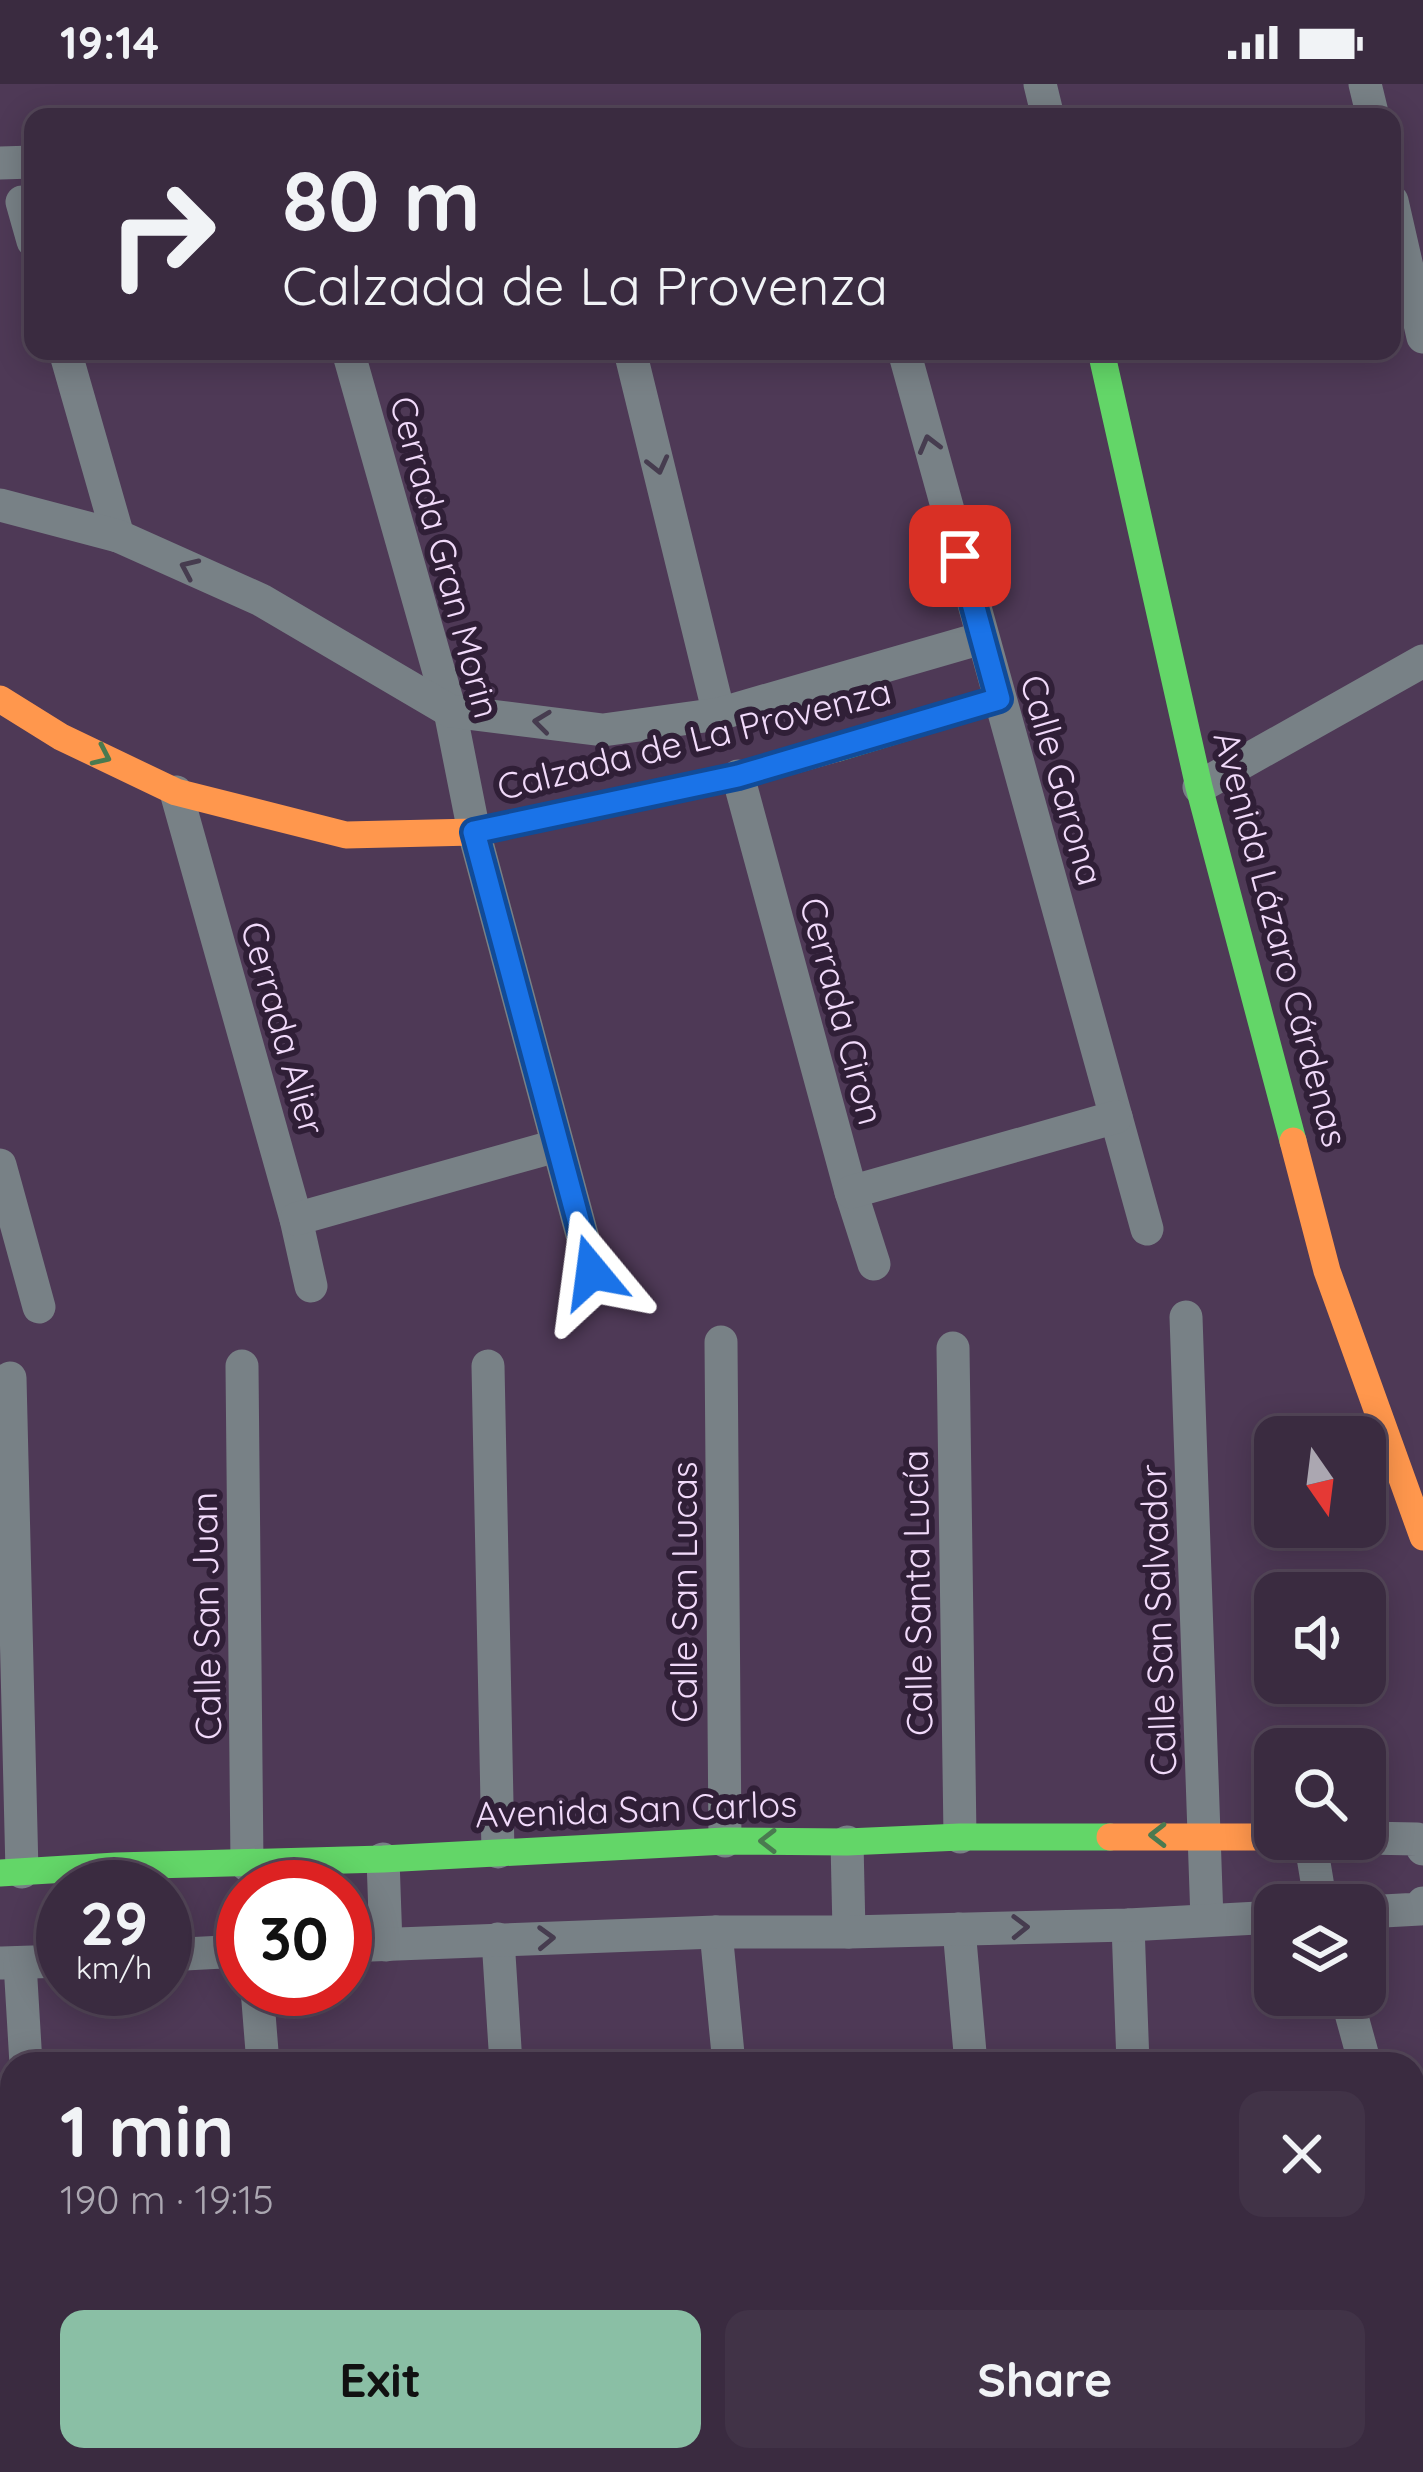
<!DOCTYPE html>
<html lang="en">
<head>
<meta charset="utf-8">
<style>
	:root { --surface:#3a2b40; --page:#413347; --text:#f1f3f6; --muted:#aba7b1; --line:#544759; --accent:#8abfa5 }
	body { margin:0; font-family:Quicksand,sans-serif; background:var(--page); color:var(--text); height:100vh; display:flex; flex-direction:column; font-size:45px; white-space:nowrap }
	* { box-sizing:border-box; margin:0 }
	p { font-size:39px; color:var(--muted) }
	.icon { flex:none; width:66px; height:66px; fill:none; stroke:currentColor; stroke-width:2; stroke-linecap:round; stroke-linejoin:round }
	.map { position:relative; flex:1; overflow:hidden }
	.sheet { position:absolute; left:0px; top:1968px; width:1425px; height:420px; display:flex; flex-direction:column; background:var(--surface); border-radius:36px 36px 0 0; box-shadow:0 6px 30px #0003,0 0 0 3px var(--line) }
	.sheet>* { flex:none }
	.banner { position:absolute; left:24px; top:24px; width:1377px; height:252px; border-radius:24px; box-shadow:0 6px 30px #0003,0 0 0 3px var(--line); background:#3a2b40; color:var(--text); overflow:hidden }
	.needle { width:78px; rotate:166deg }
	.controls { position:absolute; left:1254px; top:1332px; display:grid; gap:24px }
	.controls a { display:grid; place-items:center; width:132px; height:132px; border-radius:24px; background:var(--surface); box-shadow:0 6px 30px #0003,0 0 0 3px var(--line); font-size:60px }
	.speed { position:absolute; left:36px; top:1776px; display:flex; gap:24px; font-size:60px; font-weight:700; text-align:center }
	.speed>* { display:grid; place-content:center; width:156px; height:156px; border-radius:50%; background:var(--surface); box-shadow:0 6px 30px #0003,0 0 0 3px var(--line); line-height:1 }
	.speed small { font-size:30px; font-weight:400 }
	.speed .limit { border:18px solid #d22; background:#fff; color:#111 }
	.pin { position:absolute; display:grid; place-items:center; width:102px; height:102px; color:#fff; margin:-51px; border-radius:24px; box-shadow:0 6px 18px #0006 }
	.me { position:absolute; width:132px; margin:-66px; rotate:344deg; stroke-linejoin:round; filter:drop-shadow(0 0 9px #0008) }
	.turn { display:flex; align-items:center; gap:42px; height:252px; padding:0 60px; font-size:54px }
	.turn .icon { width:156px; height:156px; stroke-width:2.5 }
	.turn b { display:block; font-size:84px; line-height:102px }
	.round { display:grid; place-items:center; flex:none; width:126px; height:126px; border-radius:24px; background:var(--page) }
	.head { display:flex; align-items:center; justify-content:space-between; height:204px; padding:0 60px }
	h1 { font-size:72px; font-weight:700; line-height:90px }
	.action { display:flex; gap:24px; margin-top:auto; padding:24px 60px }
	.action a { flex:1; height:138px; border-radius:24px; background:var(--accent); color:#111; font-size:48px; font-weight:700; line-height:138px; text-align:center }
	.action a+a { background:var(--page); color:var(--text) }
	.status { display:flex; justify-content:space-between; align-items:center; height:84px; padding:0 60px; background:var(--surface); direction:ltr }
	.status svg { height:33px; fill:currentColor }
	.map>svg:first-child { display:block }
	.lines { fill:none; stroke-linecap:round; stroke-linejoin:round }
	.street { stroke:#788186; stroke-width:33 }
	.fast { stroke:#63d668; stroke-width:27 }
	.slow { stroke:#ff974d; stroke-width:27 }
	.oneway { stroke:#463c4f }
	.oneway2 { stroke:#4a7a50 }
	.route-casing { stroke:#114b97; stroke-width:30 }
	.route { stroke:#1a73e8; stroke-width:21 }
	.labels { text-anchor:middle; stroke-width:12; stroke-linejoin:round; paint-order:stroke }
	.street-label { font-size:36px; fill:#f1dafa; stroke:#301f37 }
</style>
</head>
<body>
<div class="status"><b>19:14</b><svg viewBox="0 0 49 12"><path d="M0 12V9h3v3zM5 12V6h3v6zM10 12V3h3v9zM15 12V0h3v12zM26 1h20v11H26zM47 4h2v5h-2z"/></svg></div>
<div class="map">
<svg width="1423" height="2388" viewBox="0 0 1423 2388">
	<rect width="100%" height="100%" fill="#4e3956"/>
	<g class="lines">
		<g class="street">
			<path d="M1040,0L1048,33"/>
			<path d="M1365,0L1373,33"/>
			<path d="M0,79L33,78"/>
			<path d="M1392,117L1423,253"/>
			<path d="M22,118L33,157"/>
			<path d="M65,267L118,452"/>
			<path d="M348,267L450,627L474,748L592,1188"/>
			<path d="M630,267L719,630"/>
			<path d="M904,267L1147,1145"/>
			<path d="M0,421L118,452L261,516L450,627L603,646L719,630L982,554"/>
			<path d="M738,692L851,1108L874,1180"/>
			<path d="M1199,703L1423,577"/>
			<path d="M176,708L296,1135L311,1202"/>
			<path d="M0,1081L39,1223"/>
			<path d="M851,1108L1116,1033"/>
			<path d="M296,1135L556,1062"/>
			<path d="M1186,1233L1207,1836"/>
			<path d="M721,1258L725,1757"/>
			<path d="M953,1264L960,1753"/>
			<path d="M242,1282L247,1781"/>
			<path d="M488,1282L498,1768"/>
			<path d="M10,1294L22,1788"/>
			<path d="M1365,1754L1417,1755L1423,1765"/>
			<path d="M1310,1755L1321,1821"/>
			<path d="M847,1758L849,1848"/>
			<path d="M383,1775L386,1861"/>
			<path d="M1365,1828L1420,1825L1423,1819"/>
			<path d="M1128,1841L1133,1980"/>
			<path d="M959,1845L971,1980"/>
			<path d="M716,1848L729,1980"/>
			<path d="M498,1855L506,1980"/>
			<path d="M345,1862L716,1848H849L1128,1841L1275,1833"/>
			<path d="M165,1871L243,1867"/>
			<path d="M2,1879L63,1877"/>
			<path d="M20,1879L26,1980"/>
			<path d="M257,1905L263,1980"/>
			<path d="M1346,1911L1365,1980"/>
			<path d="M1413,2147L1423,2183"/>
		</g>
		<g class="fast">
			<path d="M1101,267L1199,703L1293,1057"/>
			<path d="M838,664L999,615"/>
			<path d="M0,1789L116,1782L383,1775L725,1757L847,1758L960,1753H1110"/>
		</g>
		<g class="slow">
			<path d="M0,615L61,653L176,708L346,751L474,748L738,692L838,664"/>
			<path d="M1293,1057L1327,1187L1423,1453"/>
			<path d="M1110,1753H1275"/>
		</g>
	</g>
	<defs><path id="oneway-chevron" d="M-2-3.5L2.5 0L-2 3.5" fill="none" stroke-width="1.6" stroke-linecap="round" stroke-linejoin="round" transform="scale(3)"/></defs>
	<g class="oneway">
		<use href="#oneway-chevron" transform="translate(929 360) rotate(-105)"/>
		<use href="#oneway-chevron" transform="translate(658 381) rotate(76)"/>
		<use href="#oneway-chevron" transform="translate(189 484) rotate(-156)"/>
		<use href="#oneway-chevron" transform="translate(542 638) rotate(-173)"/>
		<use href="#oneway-chevron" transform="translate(1020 1843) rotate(-1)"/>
		<use href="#oneway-chevron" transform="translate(546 1854) rotate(-2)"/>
	</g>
	<g class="oneway2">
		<use href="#oneway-chevron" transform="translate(102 672) rotate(25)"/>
		<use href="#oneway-chevron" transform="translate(1158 1751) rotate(180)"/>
		<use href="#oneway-chevron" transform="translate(768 1757) rotate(-180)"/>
	</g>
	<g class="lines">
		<g class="route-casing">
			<path id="route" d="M592,1188L474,748L738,692L999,615L960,472"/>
		</g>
		<use href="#route" class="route"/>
	</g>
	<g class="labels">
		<g class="street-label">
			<text transform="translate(445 473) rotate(75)" y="13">Cerrada Gran Morin</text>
			<text transform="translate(694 655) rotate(-14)" y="13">Calzada de La Provenza</text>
			<text transform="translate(1062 696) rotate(74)" y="13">Calle Garona</text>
			<text transform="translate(1281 855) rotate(75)" y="13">Avenida Lázaro Cárdenas</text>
			<text transform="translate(842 927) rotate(75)" y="13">Cerrada Ciron</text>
			<text transform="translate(283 944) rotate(74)" y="13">Cerrada Alier</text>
			<text transform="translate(684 1508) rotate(-90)" y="13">Calle San Lucas</text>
			<text transform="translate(917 1509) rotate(-91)" y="13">Calle Santa Lucía</text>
			<text transform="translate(206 1532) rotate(-91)" y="13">Calle San Juan</text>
			<text transform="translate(1158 1536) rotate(-92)" y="13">Calle San Salvador</text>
			<text transform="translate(636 1725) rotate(-2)" y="13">Avenida San Carlos</text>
		</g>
	</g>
</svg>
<div class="controls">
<a><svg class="needle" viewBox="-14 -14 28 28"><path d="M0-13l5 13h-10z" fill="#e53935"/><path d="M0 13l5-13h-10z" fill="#aba7b1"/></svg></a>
<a><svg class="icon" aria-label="sound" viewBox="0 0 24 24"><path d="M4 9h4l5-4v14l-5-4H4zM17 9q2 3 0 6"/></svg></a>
<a><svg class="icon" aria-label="search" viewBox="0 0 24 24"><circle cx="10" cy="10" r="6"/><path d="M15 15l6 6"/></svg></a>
<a><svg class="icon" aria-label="layers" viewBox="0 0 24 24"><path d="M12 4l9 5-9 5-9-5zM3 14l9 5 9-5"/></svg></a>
</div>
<div class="speed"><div>29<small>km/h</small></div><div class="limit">30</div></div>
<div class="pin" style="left:960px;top:472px;background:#d93025"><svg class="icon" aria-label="arrive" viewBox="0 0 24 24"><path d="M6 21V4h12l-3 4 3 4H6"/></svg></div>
<svg class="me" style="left:592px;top:1188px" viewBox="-20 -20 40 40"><path d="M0-17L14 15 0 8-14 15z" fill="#1a73e8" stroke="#fff" stroke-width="4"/></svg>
<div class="banner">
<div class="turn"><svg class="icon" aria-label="right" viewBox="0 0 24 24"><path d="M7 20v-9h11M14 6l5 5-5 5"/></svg><div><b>80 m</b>Calzada de La Provenza</div></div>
</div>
<section class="sheet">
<div class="head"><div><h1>1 min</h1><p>190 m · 19:15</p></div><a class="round"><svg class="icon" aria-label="close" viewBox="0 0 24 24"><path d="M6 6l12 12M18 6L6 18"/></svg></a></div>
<div class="action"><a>Exit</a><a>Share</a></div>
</section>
</div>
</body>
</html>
